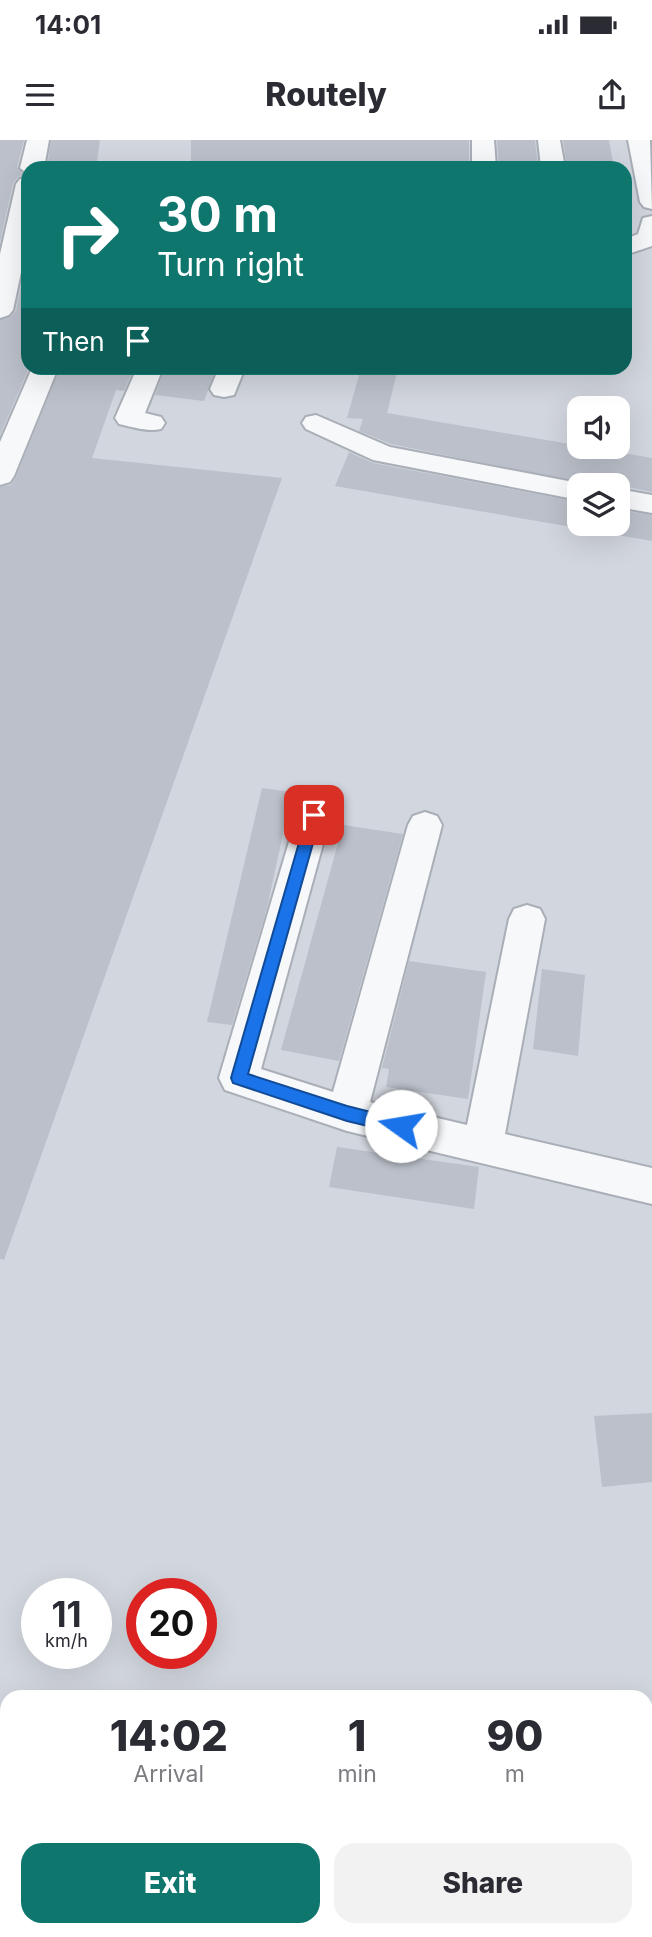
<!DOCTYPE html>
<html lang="en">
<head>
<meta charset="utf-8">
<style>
	:root { --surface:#fff; --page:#f2f2f3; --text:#2b2b33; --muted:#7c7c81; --accent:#0f766e }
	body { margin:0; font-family:Inter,sans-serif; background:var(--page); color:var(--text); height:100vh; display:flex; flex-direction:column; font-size:26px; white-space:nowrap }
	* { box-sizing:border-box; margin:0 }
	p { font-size:23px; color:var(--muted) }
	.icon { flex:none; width:38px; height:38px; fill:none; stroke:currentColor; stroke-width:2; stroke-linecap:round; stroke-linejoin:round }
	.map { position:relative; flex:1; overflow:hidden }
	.side { position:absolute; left:0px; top:1550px; width:653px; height:247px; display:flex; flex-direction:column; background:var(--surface); border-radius:21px 21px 0 0; box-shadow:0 7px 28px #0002 }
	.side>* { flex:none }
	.top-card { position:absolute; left:21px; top:21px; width:611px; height:214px; border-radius:21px; box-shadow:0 7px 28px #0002; background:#0f766e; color:#fff; overflow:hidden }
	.fabs { position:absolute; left:567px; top:256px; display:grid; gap:14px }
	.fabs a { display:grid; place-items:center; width:63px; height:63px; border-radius:14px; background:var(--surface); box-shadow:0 7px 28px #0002; font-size:35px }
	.speed { position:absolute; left:21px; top:1438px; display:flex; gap:14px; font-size:35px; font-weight:700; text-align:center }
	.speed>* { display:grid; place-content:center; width:91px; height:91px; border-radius:50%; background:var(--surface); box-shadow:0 7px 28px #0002; line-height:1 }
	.speed small { font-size:18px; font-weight:400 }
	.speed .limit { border:10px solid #d22; background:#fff; color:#111 }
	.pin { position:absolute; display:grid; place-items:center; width:60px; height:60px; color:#fff; margin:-30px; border-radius:14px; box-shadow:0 4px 10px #0006 }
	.me { position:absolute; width:77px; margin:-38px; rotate:283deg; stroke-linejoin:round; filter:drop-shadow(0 0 5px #0008) }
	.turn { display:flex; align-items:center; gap:24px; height:147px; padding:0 21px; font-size:32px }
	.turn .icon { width:91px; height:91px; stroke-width:2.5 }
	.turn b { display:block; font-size:49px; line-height:60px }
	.then { display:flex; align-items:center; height:66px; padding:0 21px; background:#0003; gap:14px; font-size:26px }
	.eta { display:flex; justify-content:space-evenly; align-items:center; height:119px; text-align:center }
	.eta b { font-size:42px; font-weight:800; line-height:49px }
	.action { display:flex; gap:14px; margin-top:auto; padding:14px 21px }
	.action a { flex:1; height:80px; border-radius:21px; background:var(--accent); color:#fff; font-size:28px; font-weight:800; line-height:80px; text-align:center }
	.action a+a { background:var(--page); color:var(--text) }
	.status { display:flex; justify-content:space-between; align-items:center; height:49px; padding:0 35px; background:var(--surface); direction:ltr }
	.status svg { height:19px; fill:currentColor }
	header { display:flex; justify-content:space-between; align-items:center; height:91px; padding:0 21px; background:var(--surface); font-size:32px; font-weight:800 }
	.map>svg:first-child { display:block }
	.built { fill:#d2d6de; fill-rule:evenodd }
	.building { fill:#bbc0ca }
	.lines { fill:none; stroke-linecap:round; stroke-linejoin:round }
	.minor-casing { stroke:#a9aeb7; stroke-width:4 }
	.minor { fill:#f7f8fa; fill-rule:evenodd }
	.route { fill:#1a73e8; stroke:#114b97; stroke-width:2 }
</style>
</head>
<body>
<div class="status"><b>14:01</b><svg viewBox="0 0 49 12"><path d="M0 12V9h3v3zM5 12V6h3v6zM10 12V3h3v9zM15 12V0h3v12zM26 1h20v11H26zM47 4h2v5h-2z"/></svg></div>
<header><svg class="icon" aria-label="menu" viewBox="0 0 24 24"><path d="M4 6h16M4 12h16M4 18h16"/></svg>Routely<svg class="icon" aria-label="share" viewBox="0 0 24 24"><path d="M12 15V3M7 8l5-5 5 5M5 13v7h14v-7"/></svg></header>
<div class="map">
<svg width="652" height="1797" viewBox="0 0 652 1797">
	<rect width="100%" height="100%" fill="#e4e7ec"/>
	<path class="built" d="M0,0H652V1797H0ZM28,28H625V228H28ZM579,268H618V306H579ZM579,345H618V383H579ZM37,1454H96V1514H37ZM142,1454H201V1514H142ZM7,1558H646V1790H7Z"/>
	<g class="building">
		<path d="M0,0H24L17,27L25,35L18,37L13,43L0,102Z"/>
		<path d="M51,0H100L96,28H47Z"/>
		<path d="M191,0H469V28H263L191,21Z"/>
		<path d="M497,0H535L538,28H499Z"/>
		<path d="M563,0H609L614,28H567Z"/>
		<path d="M28,112L29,228L0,295V180L10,177L16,171Z"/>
		<path d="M60,228H134L124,251L116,250L92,318L282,338L4,1120L0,1119V347L11,345L16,337Z"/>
		<path d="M165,228H216L204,261L155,255Z"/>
		<path d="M361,228H398L387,273L652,318V352L618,345H591L391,304L359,291L363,279L347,278Z"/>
		<path d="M349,312L373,323L579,362V383H618V370L652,375V401L335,346Z"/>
		<path d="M262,648L292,652L267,768L232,885L207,882Z"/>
		<path d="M343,685L403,694L339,921L281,910Z"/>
		<path d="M409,821L486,832L468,959L386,947L389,929L382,928Z"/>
		<path d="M542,829L585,835L578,916L533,909Z"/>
		<path d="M337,1007L479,1027L474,1069L329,1047Z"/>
		<path d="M652,1273V1342L602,1347L594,1276Z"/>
	</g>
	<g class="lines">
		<g class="minor-casing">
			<g id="minor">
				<path d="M27,0H49L44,28H28V34L20,28Z"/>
				<path d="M472,0H494L496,28H472Z"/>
				<path d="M538,0H560L565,28H541Z"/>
				<path d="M628,0H650L652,69L644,67L640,62Z"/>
				<path d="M28,37V99L13,170L9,175L0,178V114L16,44L20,39Z"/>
				<path d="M652,76V106L625,115V99L638,94L643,78Z"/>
				<path d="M32,228H58L14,336L10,342L0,345V302Z"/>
				<path d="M137,228H163L145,273L161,277L165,283L161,289C147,292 133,287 119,284L115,278Z"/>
				<path d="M219,228H245L234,255L224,257L214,255L210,249Z"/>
				<path d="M316,275L390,307L589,345H579V360L373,320L306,289L302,283L306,277Z"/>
				<path d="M618,349L652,355V373L618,367Z"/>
				<path d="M314,662L326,666L331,675L261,929L333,952L408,685L413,676L425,672L437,676L442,685L370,962L467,985L509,779L514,769L527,765L540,769L545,779L505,994L652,1028V1064L347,991L225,950L219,938L297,675L302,666Z"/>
			</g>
		</g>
		<use href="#minor" class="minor"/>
	</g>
	<path class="route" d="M314,670L321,675L248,934L347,966L407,981L410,986L407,992L401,994L347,981L233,943L231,938L307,675Z"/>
</svg>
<div class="fabs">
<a><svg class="icon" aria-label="sound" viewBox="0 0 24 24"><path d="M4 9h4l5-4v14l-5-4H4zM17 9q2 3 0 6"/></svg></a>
<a><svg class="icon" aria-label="layers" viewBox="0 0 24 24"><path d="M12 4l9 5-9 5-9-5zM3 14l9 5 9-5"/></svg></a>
</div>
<div class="speed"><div>11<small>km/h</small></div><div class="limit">20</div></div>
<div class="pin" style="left:314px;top:675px;background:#d93025"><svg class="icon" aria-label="arrive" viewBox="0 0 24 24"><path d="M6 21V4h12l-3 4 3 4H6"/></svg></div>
<svg class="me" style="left:401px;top:986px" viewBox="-20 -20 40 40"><circle r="19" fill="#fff"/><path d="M0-13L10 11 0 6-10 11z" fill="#1a73e8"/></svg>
<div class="top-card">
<div class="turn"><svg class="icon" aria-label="right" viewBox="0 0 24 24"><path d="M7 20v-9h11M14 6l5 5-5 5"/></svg><div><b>30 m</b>Turn right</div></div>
<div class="then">Then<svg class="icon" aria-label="arrive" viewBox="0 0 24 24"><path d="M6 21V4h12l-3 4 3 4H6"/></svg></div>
</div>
<section class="side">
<div class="eta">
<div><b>14:02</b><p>Arrival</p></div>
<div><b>1</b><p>min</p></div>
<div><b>90</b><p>m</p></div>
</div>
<div class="action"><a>Exit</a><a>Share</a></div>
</section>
</div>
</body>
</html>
